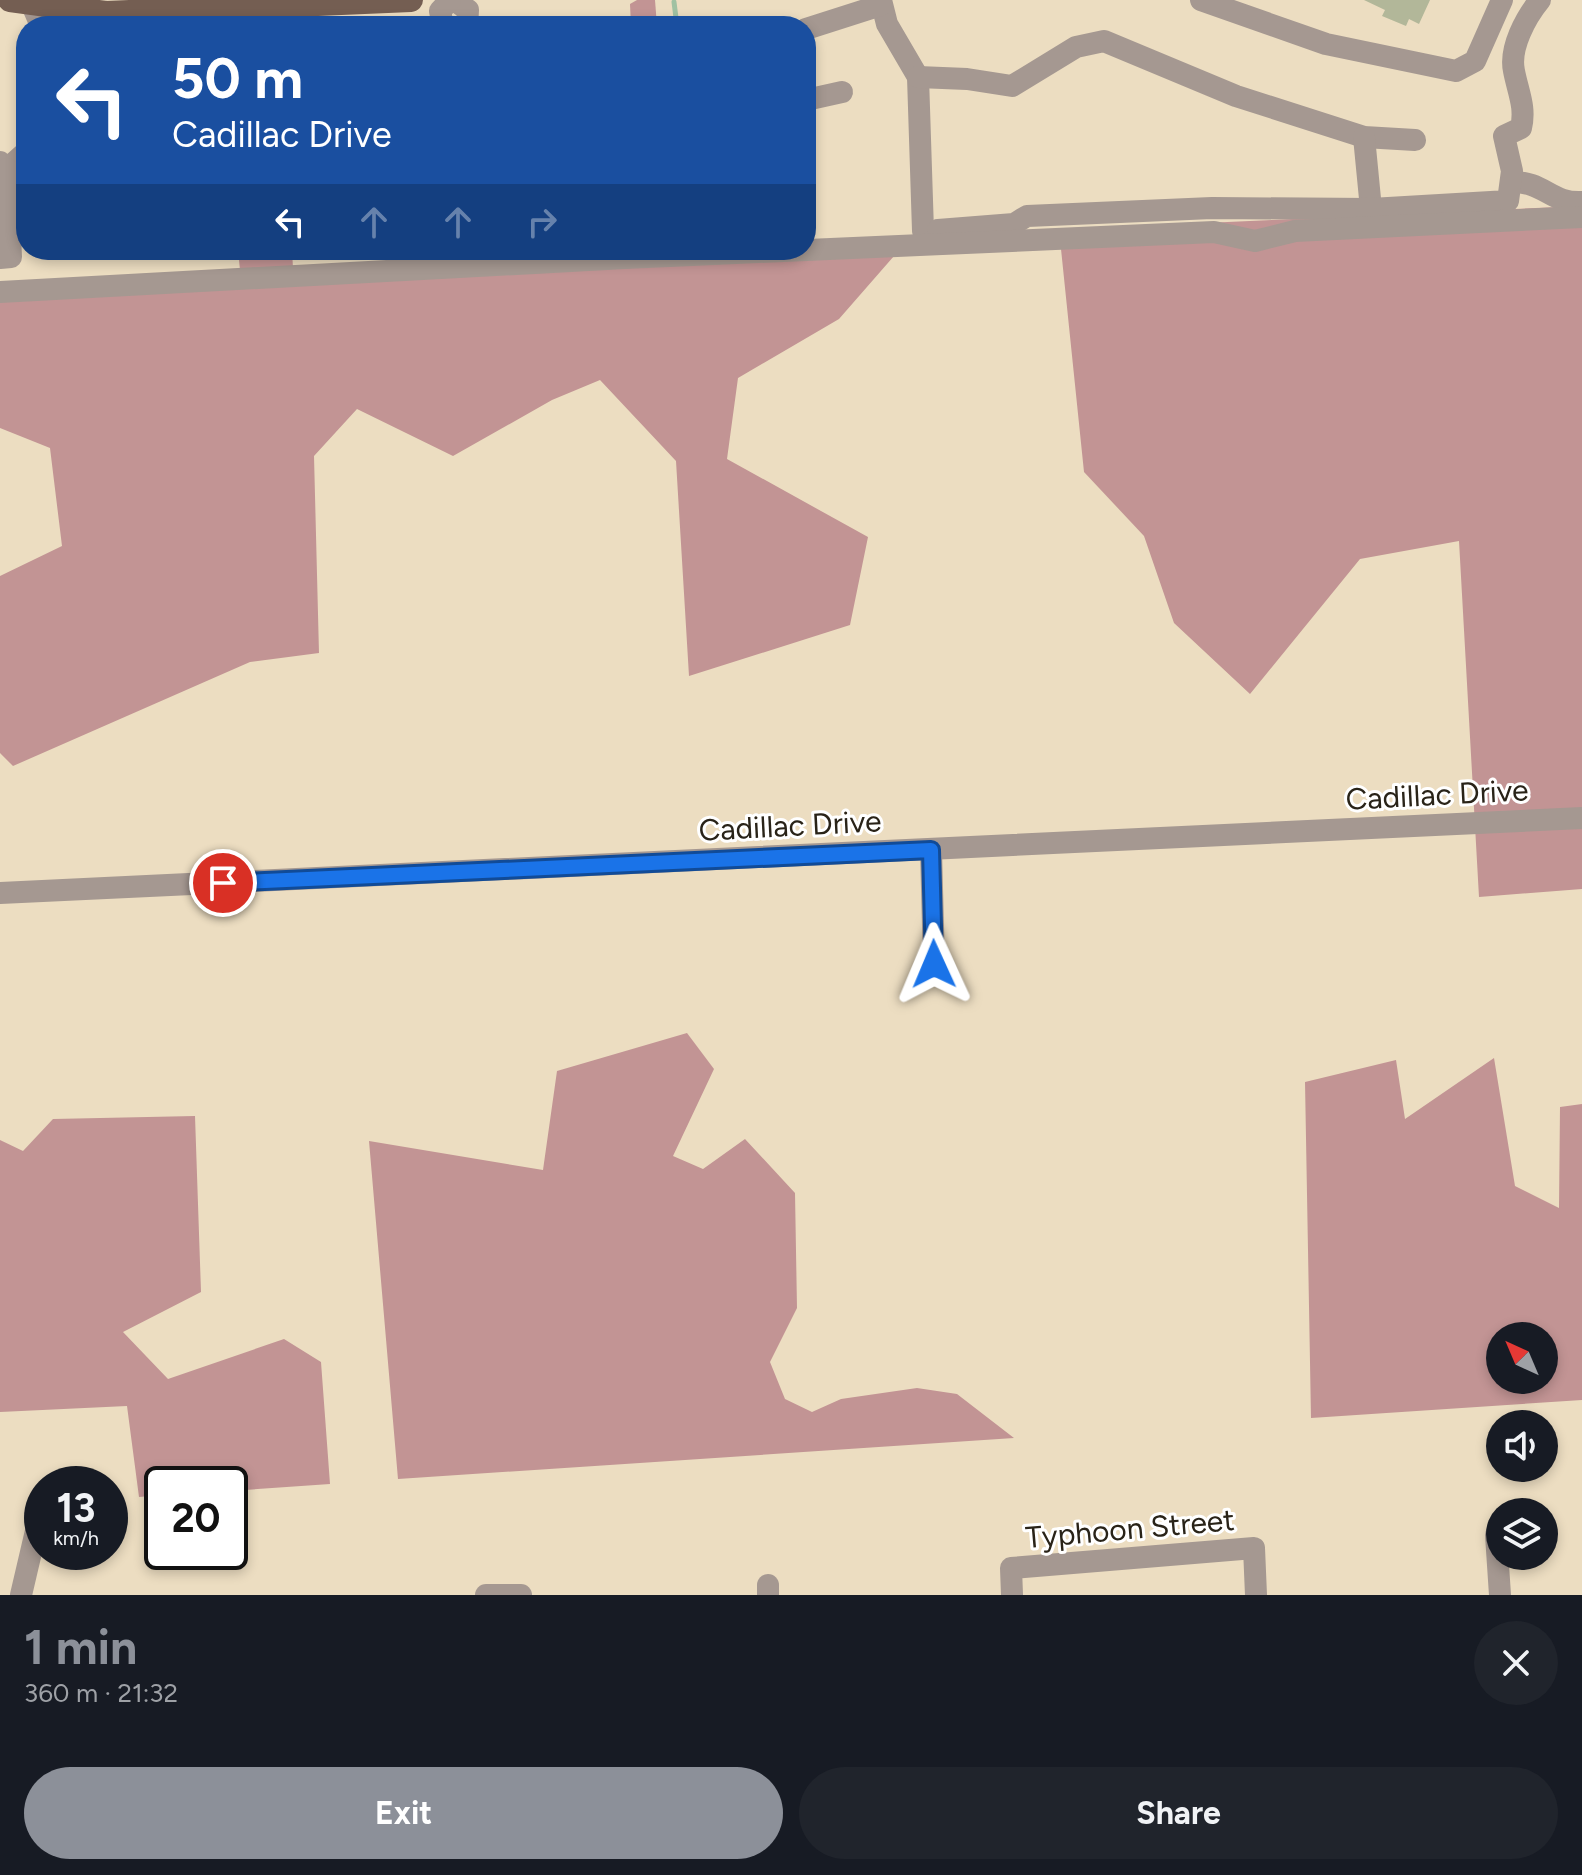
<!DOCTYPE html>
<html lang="en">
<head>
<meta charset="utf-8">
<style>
	:root { --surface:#171b24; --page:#20242c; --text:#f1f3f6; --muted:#9ea1a6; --accent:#8c9099 }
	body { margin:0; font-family:Figtree,sans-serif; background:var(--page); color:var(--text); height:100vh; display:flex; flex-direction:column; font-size:30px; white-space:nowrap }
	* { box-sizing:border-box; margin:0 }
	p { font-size:26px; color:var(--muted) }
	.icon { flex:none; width:44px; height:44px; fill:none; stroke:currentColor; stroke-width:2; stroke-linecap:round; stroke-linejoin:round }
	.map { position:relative; height:1595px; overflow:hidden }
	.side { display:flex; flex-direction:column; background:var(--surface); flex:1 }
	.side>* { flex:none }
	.hud { position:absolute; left:16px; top:16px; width:800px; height:244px; border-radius:32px; box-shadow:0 4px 12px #0003; background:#1a4fa0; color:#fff; overflow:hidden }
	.needle { width:52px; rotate:316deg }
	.fabs { position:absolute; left:1486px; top:1322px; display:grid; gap:16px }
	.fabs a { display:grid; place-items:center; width:72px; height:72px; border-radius:50%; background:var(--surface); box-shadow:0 4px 12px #0003; font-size:40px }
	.speed { position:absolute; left:24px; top:1466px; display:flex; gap:16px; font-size:40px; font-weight:700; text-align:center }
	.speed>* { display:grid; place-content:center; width:104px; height:104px; border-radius:50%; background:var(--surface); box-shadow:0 4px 12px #0003; line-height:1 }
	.speed small { font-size:20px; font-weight:400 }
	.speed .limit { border:4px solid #111; border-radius:12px; background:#fff; color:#111 }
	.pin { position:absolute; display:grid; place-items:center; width:68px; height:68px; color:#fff; margin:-34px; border:4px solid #fff; border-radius:50%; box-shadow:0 2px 8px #0007 }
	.me { position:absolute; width:88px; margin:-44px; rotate:359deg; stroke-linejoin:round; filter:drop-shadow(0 0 6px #0008) }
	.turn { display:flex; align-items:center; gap:28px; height:168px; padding:0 24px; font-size:36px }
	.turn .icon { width:104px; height:104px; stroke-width:2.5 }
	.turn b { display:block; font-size:56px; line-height:68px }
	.lanes { display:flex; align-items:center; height:76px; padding:0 24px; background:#0003; justify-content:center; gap:40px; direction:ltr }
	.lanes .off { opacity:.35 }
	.round { display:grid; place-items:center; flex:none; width:84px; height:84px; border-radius:42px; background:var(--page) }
	.head { display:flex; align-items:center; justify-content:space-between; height:136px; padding:0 24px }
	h1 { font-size:48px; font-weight:700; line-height:60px; color:var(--accent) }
	.primary-button { display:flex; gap:16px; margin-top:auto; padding:16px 24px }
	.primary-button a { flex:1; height:92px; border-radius:48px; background:var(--accent); color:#fff; font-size:32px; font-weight:700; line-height:92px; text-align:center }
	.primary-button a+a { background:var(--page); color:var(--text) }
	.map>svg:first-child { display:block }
	.forest { fill:#c29494; fill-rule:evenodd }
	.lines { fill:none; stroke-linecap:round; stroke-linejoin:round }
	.stream { stroke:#a0c1a2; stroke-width:5 }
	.building { fill:#b2b799 }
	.minor { stroke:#a59891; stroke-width:22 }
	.major { stroke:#745e52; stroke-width:24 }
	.route-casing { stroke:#114b97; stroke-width:20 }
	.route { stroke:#1a73e8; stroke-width:14 }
	.labels { text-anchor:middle; stroke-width:6; stroke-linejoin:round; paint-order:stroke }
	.street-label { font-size:30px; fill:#292318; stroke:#fff }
</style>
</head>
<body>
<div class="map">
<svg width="1582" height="1595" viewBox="0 0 1582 1595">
	<rect width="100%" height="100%" fill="#ecddc1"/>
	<g class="forest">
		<path d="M637,0H655L657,26H631L630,4Z"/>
		<path d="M1582,206V889L1479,897L1459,541L1360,559L1250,694L1174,623L1144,536L1084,472L1061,249L894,256L839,319L738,378L727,459L868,537L850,625L689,676L676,461L600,380L552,400L453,456L357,409L314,456L319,653L250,662L13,766L0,753V576L62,546L50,448L0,428V287L240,270L238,250H292L293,268L806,241Z"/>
		<path d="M687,1033L714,1069L673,1156L703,1169L745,1139L795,1193L797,1308L770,1362L785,1399L812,1412L841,1399L917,1388L957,1394L1014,1438L398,1479L369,1141L543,1170L557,1071Z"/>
		<path d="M1494,1058L1515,1186L1559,1208L1560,1107L1582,1104V1400L1311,1418L1305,1082L1396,1060L1405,1119ZM1544,1336V1380H1500V1336Z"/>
		<path d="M195,1116L201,1292L123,1332L168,1379L284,1339L321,1362L330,1484L230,1491V1484H162V1495L139,1497L127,1406L0,1412V1140L23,1151L53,1119Z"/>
	</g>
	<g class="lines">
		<path class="stream" d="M674,2L677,26"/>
	</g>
	<path class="building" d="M1364,0H1430L1419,24L1409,19L1406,26L1382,16L1385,10Z"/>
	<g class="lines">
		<g class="minor">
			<path d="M30,0L41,26"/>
			<path d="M454,0L468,10L467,26"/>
			<path d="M881,0L887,24L918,77L923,231"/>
			<path d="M1201,0L1326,44L1456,71L1475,61L1502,0"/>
			<path d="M443,26L440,11L450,0"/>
			<path d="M806,29L881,5"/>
			<path d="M918,77L967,79L1012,86L1076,47L1104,41L1236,96L1364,137L1415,140"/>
			<path d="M806,100L842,92"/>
			<path d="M1364,137L1371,209"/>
			<path d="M0,162L7,169L26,152"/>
			<path d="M1511,182C1544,181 1551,204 1582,202"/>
			<path d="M938,230L1014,224L1027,216L1212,208L1371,209L1508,201L1512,171L1504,136L1521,128C1526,107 1518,92 1514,71C1509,48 1526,17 1540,0"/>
			<path d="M0,258L11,257L7,169"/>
			<path d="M0,292L625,258L1214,232L1255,241L1295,231L1582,217"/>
			<path d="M931,850L934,964"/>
			<path d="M0,893L1582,818"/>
			<path d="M1496,1535L1500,1595"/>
			<path d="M21,1595L39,1518"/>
			<path d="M486,1595H521"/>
			<path d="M768,1595V1585"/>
			<path d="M1012,1595L1011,1568L1254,1548L1256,1595"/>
		</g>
		<path class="major" d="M10,0L106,13L411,0"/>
	</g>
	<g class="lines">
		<g class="route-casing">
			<path id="route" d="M223,883L931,850L934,964"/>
		</g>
		<use href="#route" class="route"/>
	</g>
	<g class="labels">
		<g class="street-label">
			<text transform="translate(1437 795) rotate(-3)" y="10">Cadillac Drive</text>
			<text transform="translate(790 826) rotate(-3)" y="10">Cadillac Drive</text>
			<text transform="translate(1130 1529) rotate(-5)" y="10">Typhoon Street</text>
		</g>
	</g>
</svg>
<div class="fabs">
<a><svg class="needle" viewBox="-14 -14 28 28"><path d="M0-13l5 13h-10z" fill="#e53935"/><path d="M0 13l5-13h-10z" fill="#9ea1a6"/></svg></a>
<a><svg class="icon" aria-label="sound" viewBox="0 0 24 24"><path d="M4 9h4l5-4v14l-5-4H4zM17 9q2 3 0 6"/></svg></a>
<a><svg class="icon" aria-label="layers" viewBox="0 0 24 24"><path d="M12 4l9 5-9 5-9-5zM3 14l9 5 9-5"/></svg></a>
</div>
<div class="speed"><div>13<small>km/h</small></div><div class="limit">20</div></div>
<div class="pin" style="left:223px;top:883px;background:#d93025"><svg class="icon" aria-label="arrive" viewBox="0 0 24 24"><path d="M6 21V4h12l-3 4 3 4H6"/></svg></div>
<svg class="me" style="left:934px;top:964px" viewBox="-20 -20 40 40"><path d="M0-17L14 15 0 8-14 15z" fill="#1a73e8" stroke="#fff" stroke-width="4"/></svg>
<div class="hud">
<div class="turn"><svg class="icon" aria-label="left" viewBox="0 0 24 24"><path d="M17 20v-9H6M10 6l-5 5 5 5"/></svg><div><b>50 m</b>Cadillac Drive</div></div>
<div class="lanes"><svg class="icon" aria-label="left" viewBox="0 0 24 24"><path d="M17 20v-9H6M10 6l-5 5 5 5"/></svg><svg class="icon off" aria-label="ahead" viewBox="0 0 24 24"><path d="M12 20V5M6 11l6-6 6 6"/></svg><svg class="icon off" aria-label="ahead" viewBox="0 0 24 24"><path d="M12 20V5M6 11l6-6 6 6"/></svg><svg class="icon off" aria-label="right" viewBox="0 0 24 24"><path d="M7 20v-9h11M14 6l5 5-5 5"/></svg></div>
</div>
</div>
<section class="side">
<div class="head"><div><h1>1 min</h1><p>360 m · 21:32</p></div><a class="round"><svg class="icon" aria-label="close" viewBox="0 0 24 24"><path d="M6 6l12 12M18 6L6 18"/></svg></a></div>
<div class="primary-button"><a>Exit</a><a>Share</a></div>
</section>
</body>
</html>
